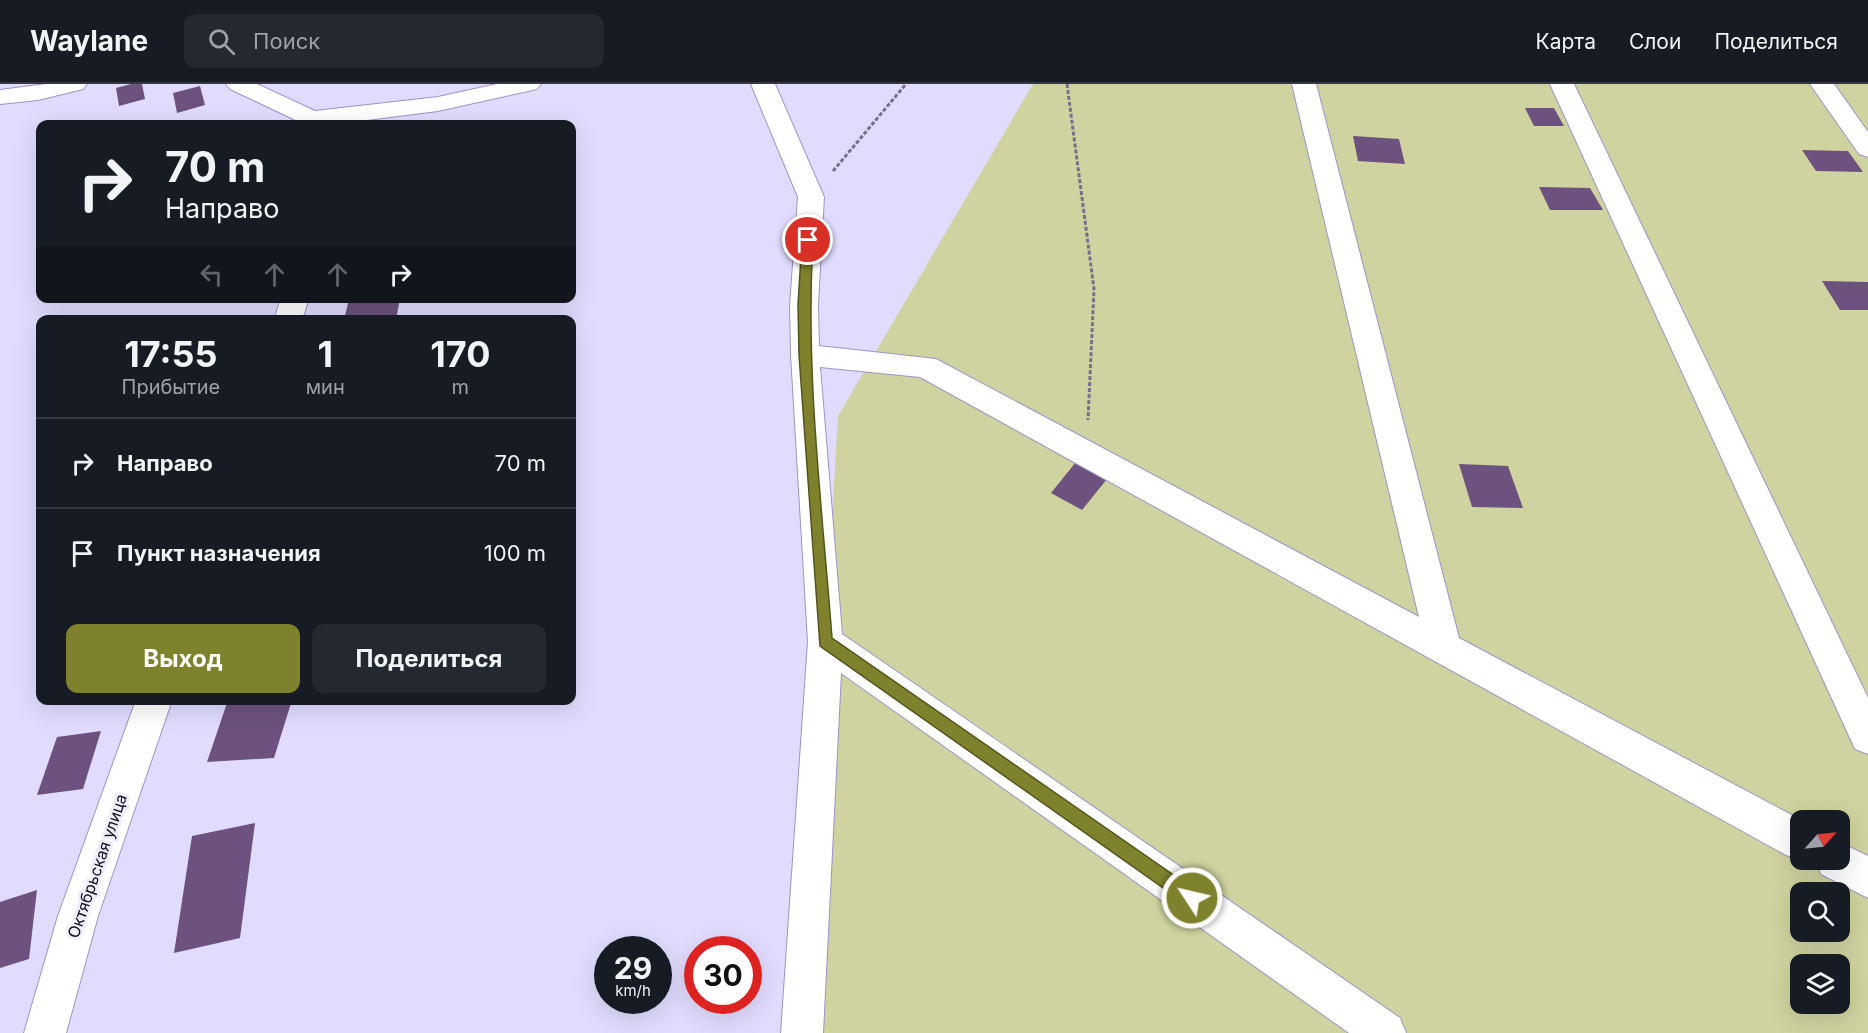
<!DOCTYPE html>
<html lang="ru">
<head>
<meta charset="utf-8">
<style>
	:root { --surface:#171b24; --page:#242831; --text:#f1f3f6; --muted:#9ea1a6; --line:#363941; --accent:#7f822c }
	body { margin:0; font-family:Inter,sans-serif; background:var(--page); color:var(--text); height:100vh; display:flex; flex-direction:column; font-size:22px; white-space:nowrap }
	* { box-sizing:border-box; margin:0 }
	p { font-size:20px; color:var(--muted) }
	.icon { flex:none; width:33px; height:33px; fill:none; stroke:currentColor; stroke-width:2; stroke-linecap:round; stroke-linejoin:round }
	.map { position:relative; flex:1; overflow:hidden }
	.panel { position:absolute; left:36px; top:231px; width:540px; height:390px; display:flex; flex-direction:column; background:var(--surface); border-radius:12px; box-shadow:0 6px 24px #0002 }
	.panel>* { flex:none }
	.top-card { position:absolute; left:36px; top:36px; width:540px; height:183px; border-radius:12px; box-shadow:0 6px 24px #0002; background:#171b24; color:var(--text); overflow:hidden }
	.needle { width:39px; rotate:63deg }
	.buttons { position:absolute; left:1790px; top:726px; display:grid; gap:12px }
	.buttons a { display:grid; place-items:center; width:60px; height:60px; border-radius:12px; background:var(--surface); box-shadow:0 6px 24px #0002; font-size:30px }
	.speed { position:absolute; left:594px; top:852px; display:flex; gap:12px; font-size:30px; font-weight:700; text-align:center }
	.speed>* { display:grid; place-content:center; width:78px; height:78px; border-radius:50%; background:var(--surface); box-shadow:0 6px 24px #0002; line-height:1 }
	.speed small { font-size:15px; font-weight:400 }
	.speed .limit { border:9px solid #d22; background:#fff; color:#111 }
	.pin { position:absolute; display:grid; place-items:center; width:51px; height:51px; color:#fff; margin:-26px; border:3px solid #fff; border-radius:50%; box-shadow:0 2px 6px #0007 }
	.me { position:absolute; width:66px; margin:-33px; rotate:305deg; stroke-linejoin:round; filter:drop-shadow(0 0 4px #0008) }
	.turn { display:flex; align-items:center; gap:21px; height:126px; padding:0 30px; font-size:27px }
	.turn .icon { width:78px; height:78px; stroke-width:2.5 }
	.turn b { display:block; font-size:42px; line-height:51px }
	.lanes { display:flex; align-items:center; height:57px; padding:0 30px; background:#0003; justify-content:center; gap:30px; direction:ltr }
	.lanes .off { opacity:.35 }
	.eta { display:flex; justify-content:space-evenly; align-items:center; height:102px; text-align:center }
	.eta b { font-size:36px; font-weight:700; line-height:42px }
	.action { display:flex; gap:12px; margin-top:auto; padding:12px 30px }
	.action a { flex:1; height:69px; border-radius:12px; background:var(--accent); color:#fff; font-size:24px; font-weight:700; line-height:69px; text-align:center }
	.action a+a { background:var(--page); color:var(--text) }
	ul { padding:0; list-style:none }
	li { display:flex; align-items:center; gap:18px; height:90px; padding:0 30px; border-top:2px solid var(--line) }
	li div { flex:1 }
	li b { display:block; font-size:22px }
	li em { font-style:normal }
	header { display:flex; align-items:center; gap:36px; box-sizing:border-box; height:84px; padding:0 30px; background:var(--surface); border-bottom:2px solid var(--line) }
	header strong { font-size:28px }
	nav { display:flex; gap:33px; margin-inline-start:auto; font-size:21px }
	.search { width:420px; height:54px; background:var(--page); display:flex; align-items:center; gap:15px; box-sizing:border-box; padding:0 21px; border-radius:12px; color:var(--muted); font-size:22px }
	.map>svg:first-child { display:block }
	.green { fill:#cfd39f; fill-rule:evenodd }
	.building { fill:#6d527f }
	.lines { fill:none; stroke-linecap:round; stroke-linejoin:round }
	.minor-casing { stroke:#9c94c9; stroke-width:2 }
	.path { stroke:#746f8a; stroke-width:3; stroke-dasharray:4 2; stroke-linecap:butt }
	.minor { fill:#fff; fill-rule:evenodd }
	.route { fill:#7f822c; stroke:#53541d; stroke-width:1.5 }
	.labels { text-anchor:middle; stroke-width:6; stroke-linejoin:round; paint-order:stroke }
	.street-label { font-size:16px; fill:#120e21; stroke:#eeedf8 }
</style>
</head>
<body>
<header>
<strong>Waylane</strong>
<div class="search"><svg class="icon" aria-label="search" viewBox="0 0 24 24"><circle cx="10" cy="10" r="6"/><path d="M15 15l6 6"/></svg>Поиск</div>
<nav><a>Карта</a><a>Слои</a><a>Поделиться</a></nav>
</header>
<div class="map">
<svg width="1868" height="949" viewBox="0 0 1868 949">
	<rect width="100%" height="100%" fill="#e1dcfe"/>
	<path class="green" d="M1033,0H1868V949H802L838,332ZM1800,736H1839V776H1800ZM1800,808H1839V848H1800ZM1800,880H1839V920H1800Z"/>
	<g class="building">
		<path d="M131,0H142L145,15L119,22L116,4Z"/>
		<path d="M200,2L205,21L177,29L173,9Z"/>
		<path d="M1525,24H1554L1564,42H1534Z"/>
		<path d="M1353,52L1399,55L1405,80L1358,77Z"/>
		<path d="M1802,66L1848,67L1863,88L1816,87Z"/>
		<path d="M1539,103L1590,104L1603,126H1550Z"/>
		<path d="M1822,197L1868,198V226H1840Z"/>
		<path d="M358,214H400L396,236H344L349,215Z"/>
		<path d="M1076,378L1107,395L1082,426L1051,409Z"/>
		<path d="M1459,380L1508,382L1523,424L1472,423Z"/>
		<path d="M228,616H292L274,674L207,678Z"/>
		<path d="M101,647L83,705L37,711L57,653Z"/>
		<path d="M255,739L240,854L174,869L192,752Z"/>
		<path d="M37,806L29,875L0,884V818Z"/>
	</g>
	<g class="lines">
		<g class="minor-casing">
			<g id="minor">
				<path d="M46,0H87L83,5L38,16L0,20V6Z"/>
				<path d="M226,0H257L315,27L438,13L497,0H541L537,5L438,27L335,40H304L230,5Z"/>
				<path d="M751,0H775L824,113L818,221L819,262L936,275L1419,533L1292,0H1316L1459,554L1801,736L1802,776L1786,771L920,293L820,283L842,550L1400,934L1406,949H1349L841,589L823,949H781L808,558L791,271L790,221L798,113Z"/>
				<path d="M1550,0H1574L1868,614V670L1855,665Z"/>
				<path d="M1810,0H1834L1868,48V73L1859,70Z"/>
				<path d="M281,214H309L302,236H274Z"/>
				<path d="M136,616H172L98,832L66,949H24L58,832Z"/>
				<path d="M1839,758L1868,772V814L1821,790L1816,776H1839Z"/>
			</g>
		</g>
		<g class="path">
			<path d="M1067,0L1094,205L1088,336"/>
			<path d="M833,87L906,0"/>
		</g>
		<use href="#minor" class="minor"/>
	</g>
	<path class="route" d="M808,152L813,156C805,289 822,422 832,554L1198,808L1200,814L1198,820L1192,822L1186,820L820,562L799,271L798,221L802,156Z"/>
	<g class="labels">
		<g class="street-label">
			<text transform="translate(97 782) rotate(-71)" y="6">Октябрьская улица</text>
		</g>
	</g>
</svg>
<div class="buttons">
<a><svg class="needle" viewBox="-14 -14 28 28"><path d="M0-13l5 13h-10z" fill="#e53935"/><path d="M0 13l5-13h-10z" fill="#9ea1a6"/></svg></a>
<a><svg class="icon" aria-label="search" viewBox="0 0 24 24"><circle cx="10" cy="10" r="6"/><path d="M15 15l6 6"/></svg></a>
<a><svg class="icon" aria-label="layers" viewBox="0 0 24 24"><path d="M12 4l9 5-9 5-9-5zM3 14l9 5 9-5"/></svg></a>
</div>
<div class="speed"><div>29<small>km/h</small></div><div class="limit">30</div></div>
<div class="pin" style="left:808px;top:156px;background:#d93025"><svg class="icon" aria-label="arrive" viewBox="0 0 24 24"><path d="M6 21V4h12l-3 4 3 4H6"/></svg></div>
<svg class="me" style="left:1192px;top:814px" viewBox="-20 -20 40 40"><circle r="17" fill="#7f822c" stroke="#fff" stroke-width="3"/><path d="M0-11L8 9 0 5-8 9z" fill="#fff"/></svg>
<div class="top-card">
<div class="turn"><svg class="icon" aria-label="right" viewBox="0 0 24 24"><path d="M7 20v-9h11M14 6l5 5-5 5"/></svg><div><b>70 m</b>Направо</div></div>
<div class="lanes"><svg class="icon off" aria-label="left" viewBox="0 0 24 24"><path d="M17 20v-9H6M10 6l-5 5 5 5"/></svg><svg class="icon off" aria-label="ahead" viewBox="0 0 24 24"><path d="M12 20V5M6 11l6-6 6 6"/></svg><svg class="icon off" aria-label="ahead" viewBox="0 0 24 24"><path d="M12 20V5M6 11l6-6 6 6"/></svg><svg class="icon" aria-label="right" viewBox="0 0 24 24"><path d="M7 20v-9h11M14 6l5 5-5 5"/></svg></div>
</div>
<section class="panel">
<div class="eta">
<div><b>17:55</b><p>Прибытие</p></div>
<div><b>1</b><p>мин</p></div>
<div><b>170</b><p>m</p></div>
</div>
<ul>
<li><svg class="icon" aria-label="right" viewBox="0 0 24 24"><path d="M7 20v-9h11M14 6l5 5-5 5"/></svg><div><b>Направо</b></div><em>70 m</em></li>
<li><svg class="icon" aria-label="arrive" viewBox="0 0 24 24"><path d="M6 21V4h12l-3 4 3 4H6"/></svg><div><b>Пункт назначения</b></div><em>100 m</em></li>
</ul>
<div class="action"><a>Выход</a><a>Поделиться</a></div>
</section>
</div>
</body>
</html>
